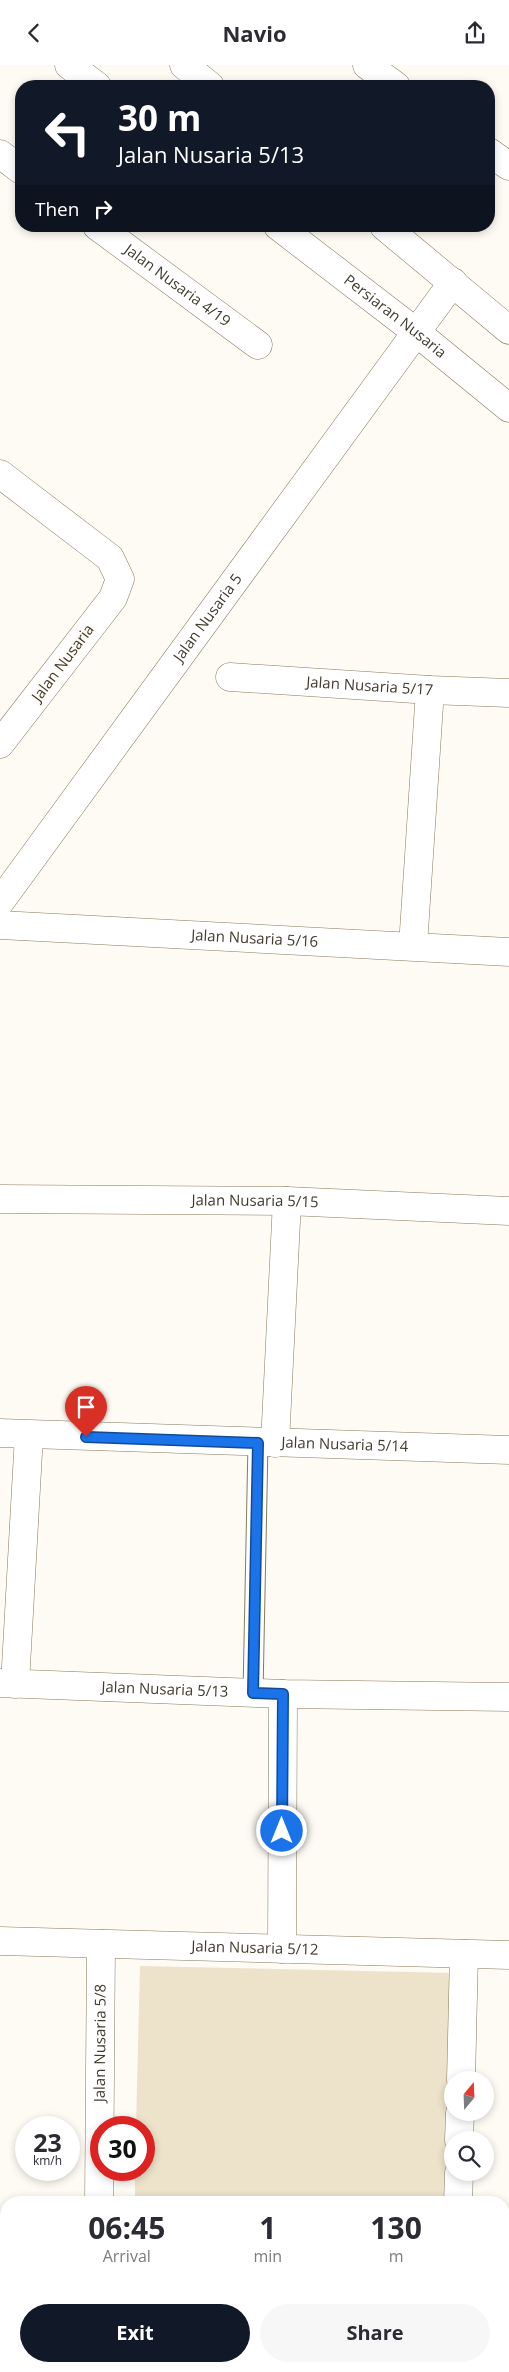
<!DOCTYPE html>
<html lang="en">
<head>
<meta charset="utf-8">
<style>
	:root { --surface:#fff; --page:#f7f7f7; --text:#2b2b33; --muted:#7c7c81; --accent:#111827 }
	body { margin:0; font-family:"Open Sans",sans-serif; background:var(--page); color:var(--text); height:100vh; display:flex; flex-direction:column; font-size:19px; white-space:nowrap }
	* { box-sizing:border-box; margin:0 }
	p { font-size:16px; color:var(--muted) }
	.icon { flex:none; width:28px; height:28px; fill:none; stroke:currentColor; stroke-width:2; stroke-linecap:round; stroke-linejoin:round }
	.map { position:relative; flex:1; overflow:hidden }
	.panel { position:absolute; left:0px; top:2131px; width:510px; height:176px; display:flex; flex-direction:column; background:var(--surface); border-radius:20px 20px 0 0; box-shadow:0 2px 8px #0003 }
	.panel>* { flex:none }
	.banner { position:absolute; left:15px; top:15px; width:480px; height:152px; border-radius:20px; box-shadow:0 2px 8px #0003; background:#111827; color:#fff; overflow:hidden }
	.needle { width:32px; rotate:19deg }
	.controls { position:absolute; left:444px; top:2006px; display:grid; gap:10px }
	.controls a { display:grid; place-items:center; width:50px; height:50px; border-radius:50%; background:var(--surface); box-shadow:0 2px 8px #0003; font-size:25px }
	.speed { position:absolute; left:15px; top:2051px; display:flex; gap:10px; font-size:25px; font-weight:700; text-align:center }
	.speed>* { display:grid; place-content:center; width:65px; height:65px; border-radius:50%; background:var(--surface); box-shadow:0 2px 8px #0003; line-height:1 }
	.speed small { font-size:12px; font-weight:400 }
	.speed .limit { border:8px solid #d22; background:#fff; color:#111 }
	.pin { position:absolute; display:grid; place-items:center; width:42px; height:42px; color:#fff; margin:-51px -21px; border-radius:50% 50% 50% 0; rotate:-45deg; box-shadow:0 0 5px #0007 }
	.pin .icon { rotate:45deg }
	.me { position:absolute; width:55px; margin:-28px; rotate:0deg; stroke-linejoin:round; filter:drop-shadow(0 0 4px #0008) }
	.turn { display:flex; align-items:center; gap:18px; height:105px; padding:0 20px; font-size:22px }
	.turn .icon { width:65px; height:65px; stroke-width:2.5 }
	.turn b { display:block; font-size:35px; line-height:42px }
	.then { display:flex; align-items:center; height:48px; padding:0 20px; background:#0003; gap:10px; font-size:19px }
	.eta { display:flex; justify-content:space-evenly; align-items:center; height:85px; text-align:center }
	.eta b { font-size:30px; font-weight:700; line-height:35px }
	.primary-button { display:flex; gap:10px; margin-top:auto; padding:10px 20px }
	.primary-button a { flex:1; height:58px; border-radius:30px; background:var(--accent); color:#fff; font-size:20px; font-weight:700; line-height:58px; text-align:center }
	.primary-button a+a { background:var(--page); color:var(--text) }
	header { display:flex; justify-content:space-between; align-items:center; height:65px; padding:0 20px; background:var(--surface); font-size:22px; font-weight:700 }
	.map>svg:first-child { display:block }
	.green { fill:#ede2ca }
	.lines { fill:none; stroke-linecap:round; stroke-linejoin:round }
	.lane-casing { stroke:#887a5b; stroke-width:21 }
	.street-casing { stroke:#887a5b; stroke-width:29 }
	.secondary-casing { stroke:#887a5b; stroke-width:29 }
	.lane { stroke:#fff; stroke-width:19 }
	.street { stroke:#fff; stroke-width:28 }
	.secondary { stroke:#fff; stroke-width:28 }
	.route-casing { stroke:#114b97; stroke-width:12 }
	.route { stroke:#1a73e8; stroke-width:9 }
	.labels { text-anchor:middle; stroke-width:4.5; stroke-linejoin:round; paint-order:stroke }
	.street-label { font-size:15px; fill:#423b2e; stroke:#fefaf4 }
</style>
</head>
<body>
<header><svg class="icon" aria-label="back" viewBox="0 0 24 24"><path d="M15 5l-7 7 7 7"/></svg>Navio<svg class="icon" aria-label="share" viewBox="0 0 24 24"><path d="M12 15V3M7 8l5-5 5 5M5 13v7h14v-7"/></svg></header>
<div class="map">
<svg width="509" height="2307" viewBox="0 0 509 2307">
	<rect width="100%" height="100%" fill="#fefaf4"/>
	<g class="green">
		<path d="M140,1901L452,1908L447,2137L135,2138V2105H144V2062H136Z"/>
		<rect x="131" y="2301" width="313" height="6"/>
	</g>
	<g class="lines">
		<g class="lane-casing">
			<path id="lane" d="M253,1628L258,1378"/>
		</g>
		<g class="street-casing">
			<g id="street">
				<path d="M367,0L396,21"/>
				<path d="M489,87L509,101"/>
				<path d="M0,89L21,105"/>
				<path id="s1" d="M97,161L258,280"/>
				<path d="M0,409L110,493L120,514L113,533L0,679"/>
				<path id="s2" d="M230,612L430,625L509,628"/>
				<path id="s3" d="M0,837L453,217"/>
				<path id="s4" d="M0,860L509,887"/>
				<path d="M413,881L430,625"/>
				<path id="s5" d="M0,1134L287,1136L509,1146"/>
				<path id="s6" d="M0,1368L509,1385"/>
				<path d="M275,1378L287,1136"/>
				<path id="s7" d="M0,1618L283,1629L509,1632"/>
				<path d="M15,1619L29,1370"/>
				<path id="s8" d="M0,1876L509,1890"/>
				<path d="M282,1884L283,1629"/>
				<path d="M461,2015L464,1889"/>
				<path d="M459,2075L460,2048"/>
				<path id="s9" d="M99,2138L101,1879"/>
				<path d="M458,2138L459,2108"/>
				<path d="M98,2307V2301"/>
				<path d="M453,2307L454,2301"/>
			</g>
		</g>
		<g class="secondary-casing">
			<g id="secondary">
				<path d="M69,0L97,21"/>
				<path d="M184,0L210,21"/>
				<path id="s10" d="M278,161L416,267L509,343"/>
				<path d="M384,161L509,265"/>
			</g>
		</g>
		<use href="#lane" class="lane"/>
		<use href="#street" class="street"/>
		<use href="#secondary" class="secondary"/>
	</g>
	<g class="lines">
		<g class="route-casing">
			<path id="route" d="M86,1372L258,1378L253,1628L283,1629L282,1766"/>
		</g>
		<use href="#route" class="route"/>
	</g>
	<g class="labels">
		<g class="street-label">
			<text dy="5" stroke="none"><textPath href="#s1" startOffset="100">Jalan Nusaria 4/19</textPath></text>
			<text dy="5" stroke="none"><textPath href="#s10" startOffset="148">Persiaran Nusaria</textPath></text>
			<text dy="5" stroke="none"><textPath href="#s3" startOffset="352">Jalan Nusaria 5</textPath></text>
			<text transform="translate(63 598) rotate(-53)" y="5">Jalan Nusaria</text>
			<text dy="5" stroke="none"><textPath href="#s2" startOffset="140">Jalan Nusaria 5/17</textPath></text>
			<text dy="5" stroke="none"><textPath href="#s4" startOffset="255">Jalan Nusaria 5/16</textPath></text>
			<text dy="5" stroke="none"><textPath href="#s5" startOffset="255">Jalan Nusaria 5/15</textPath></text>
			<text dy="5" stroke="none"><textPath href="#s6" startOffset="345">Jalan Nusaria 5/14</textPath></text>
			<text dy="5" stroke="none"><textPath href="#s7" startOffset="165">Jalan Nusaria 5/13</textPath></text>
			<text dy="5" stroke="none"><textPath href="#s8" startOffset="255">Jalan Nusaria 5/12</textPath></text>
			<text dy="5" stroke="none"><textPath href="#s9" startOffset="160">Jalan Nusaria 5/8</textPath></text>
		</g>
	</g>
</svg>
<div class="controls">
<a><svg class="needle" viewBox="-14 -14 28 28"><path d="M0-13l5 13h-10z" fill="#e53935"/><path d="M0 13l5-13h-10z" fill="#7c7c81"/></svg></a>
<a><svg class="icon" aria-label="search" viewBox="0 0 24 24"><circle cx="10" cy="10" r="6"/><path d="M15 15l6 6"/></svg></a>
</div>
<div class="speed"><div>23<small>km/h</small></div><div class="limit">30</div></div>
<div class="pin" style="left:86px;top:1372px;background:#d93025"><svg class="icon" aria-label="arrive" viewBox="0 0 24 24"><path d="M6 21V4h12l-3 4 3 4H6"/></svg></div>
<svg class="me" style="left:282px;top:1766px" viewBox="-20 -20 40 40"><circle r="17" fill="#1a73e8" stroke="#fff" stroke-width="3"/><path d="M0-11L8 9 0 5-8 9z" fill="#fff"/></svg>
<div class="banner">
<div class="turn"><svg class="icon" aria-label="left" viewBox="0 0 24 24"><path d="M17 20v-9H6M10 6l-5 5 5 5"/></svg><div><b>30 m</b>Jalan Nusaria 5/13</div></div>
<div class="then">Then<svg class="icon" aria-label="right" viewBox="0 0 24 24"><path d="M7 20v-9h11M14 6l5 5-5 5"/></svg></div>
</div>
<section class="panel">
<div class="eta">
<div><b>06:45</b><p>Arrival</p></div>
<div><b>1</b><p>min</p></div>
<div><b>130</b><p>m</p></div>
</div>
<div class="primary-button"><a>Exit</a><a>Share</a></div>
</section>
</div>
</body>
</html>
